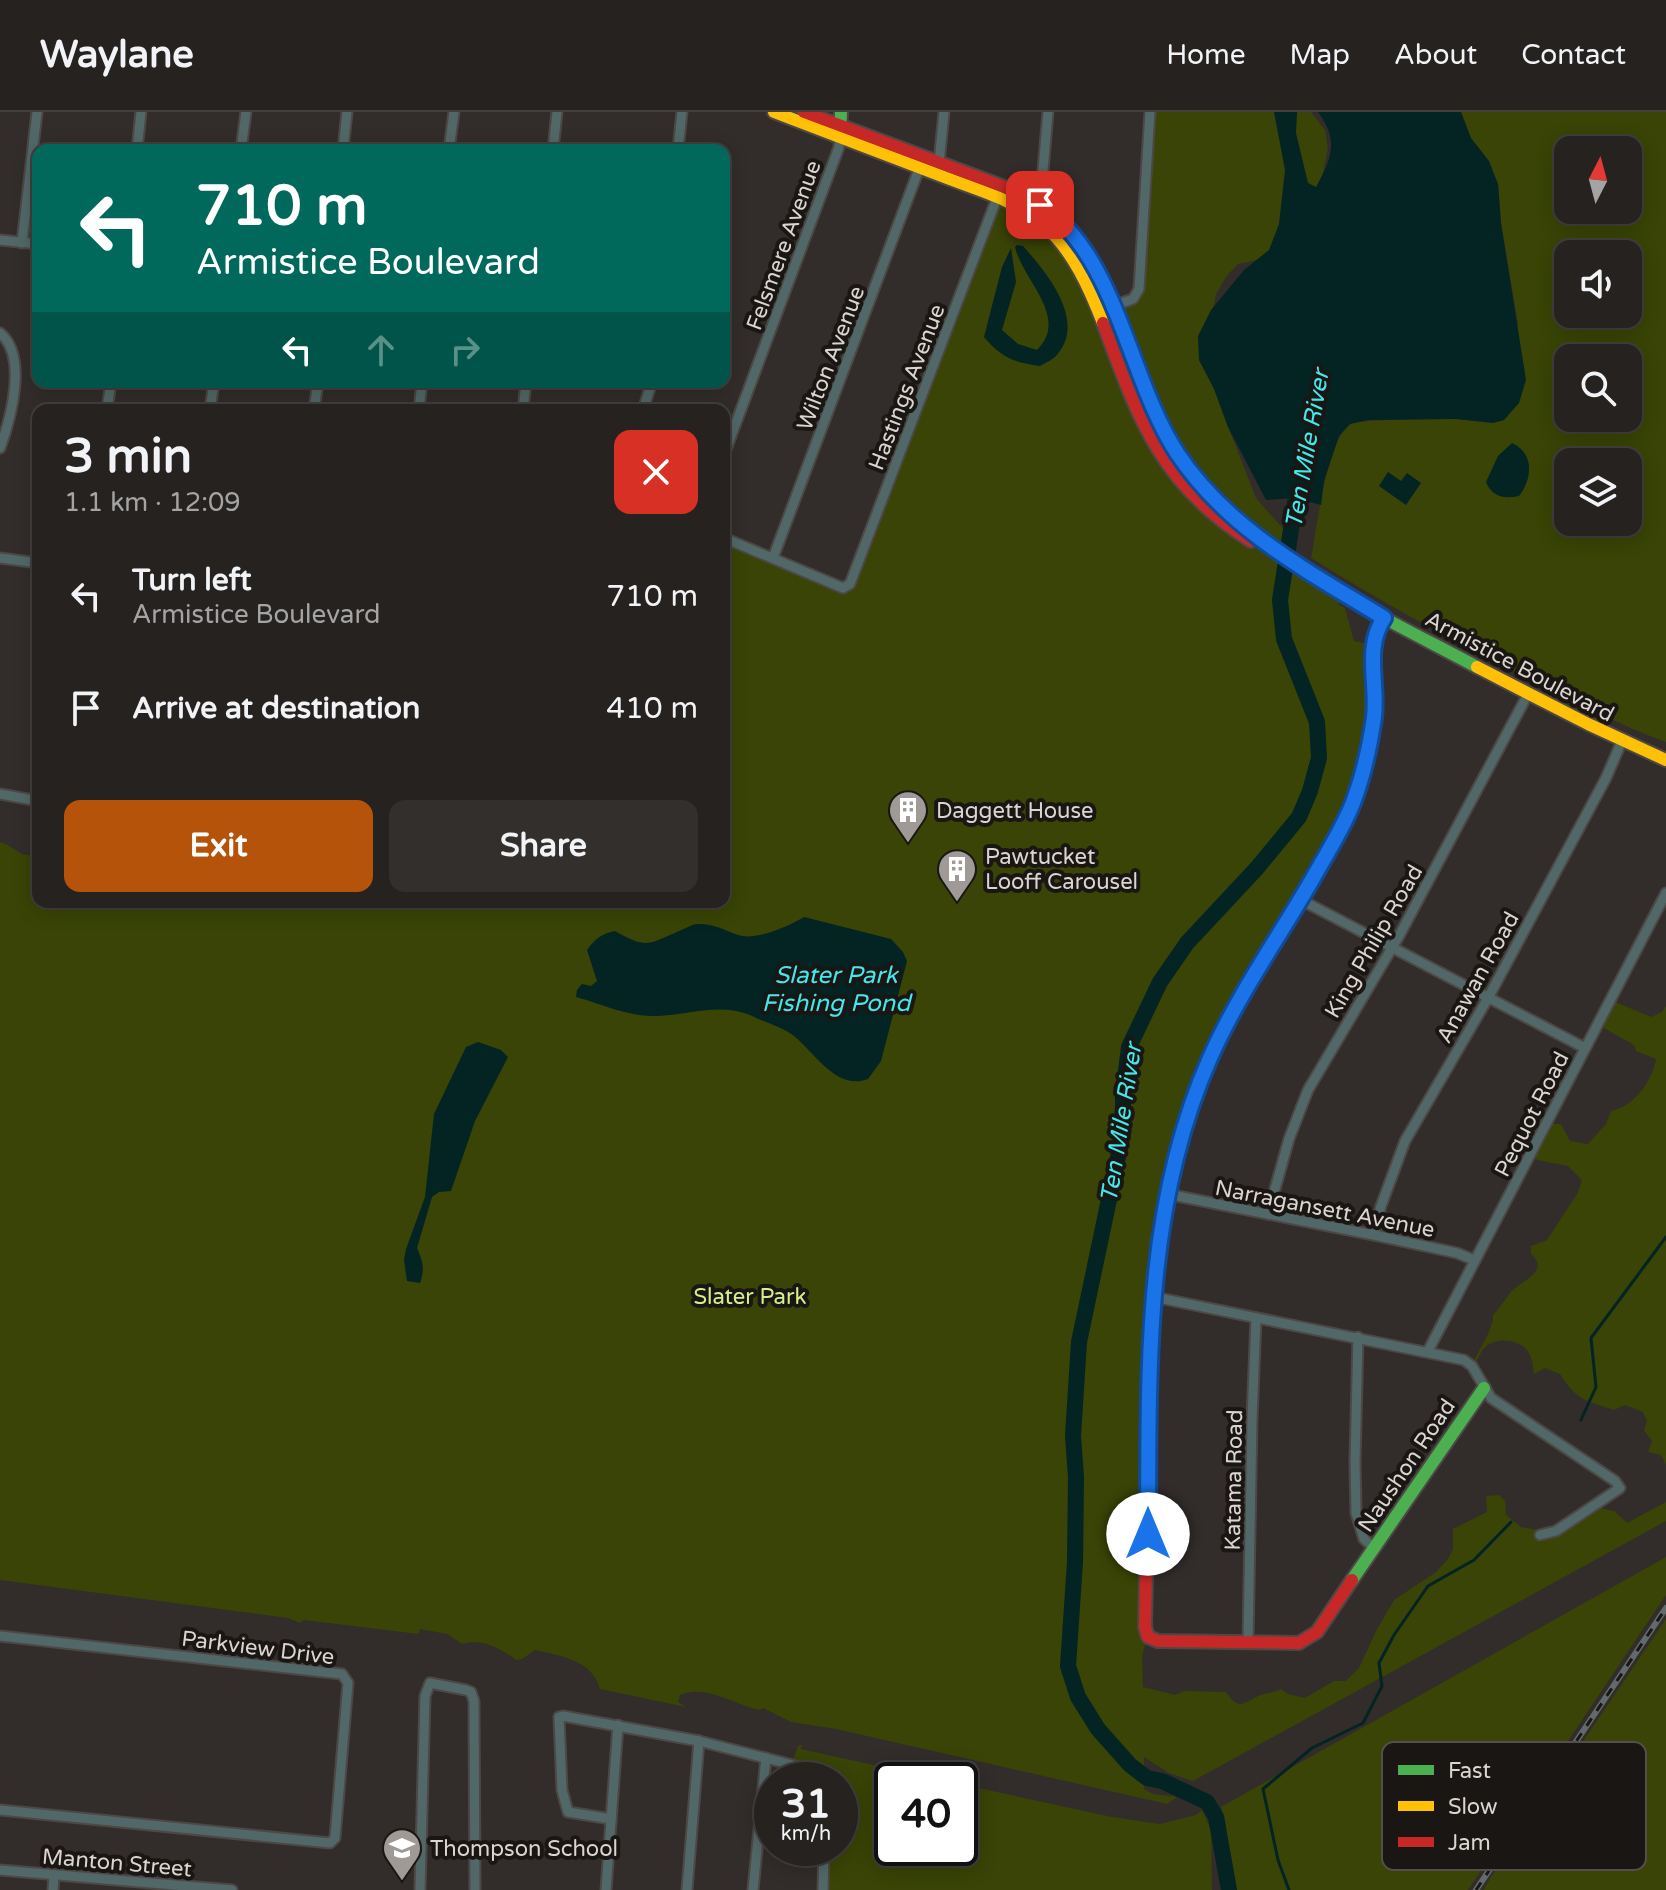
<!DOCTYPE html>
<html lang="en">
<head>
<meta charset="utf-8">
<style>
	:root { --surface:#262220; --page:#322f2d; --text:#f1f3f6; --muted:#a4a4a5; --line:#423f3e; --accent:#b45309 }
	body { margin:0; font-family:"Varela Round",sans-serif; background:var(--page); color:var(--text); height:100vh; display:flex; flex-direction:column; font-size:30px; white-space:nowrap }
	* { box-sizing:border-box; margin:0 }
	p { font-size:26px; color:var(--muted) }
	.icon { flex:none; width:44px; height:44px; fill:none; stroke:currentColor; stroke-width:2; stroke-linecap:round; stroke-linejoin:round }
	.map { position:relative; flex:1; overflow:hidden }
	.details { position:absolute; left:32px; top:292px; width:698px; height:504px; display:flex; flex-direction:column; background:var(--surface); border-radius:16px; box-shadow:0 4px 20px #0003,0 0 0 2px var(--line) }
	.details>* { flex:none }
	.top-card { position:absolute; left:32px; top:32px; width:698px; height:244px; border-radius:16px; box-shadow:0 4px 20px #0003,0 0 0 2px var(--line); background:#00695c; color:#fff; overflow:hidden }
	.needle { width:52px; rotate:6deg }
	.controls { position:absolute; left:1554px; top:24px; display:grid; gap:16px }
	.controls a { display:grid; place-items:center; width:88px; height:88px; border-radius:16px; background:var(--surface); box-shadow:0 4px 20px #0003,0 0 0 2px var(--line); font-size:40px }
	.speed { position:absolute; left:754px; top:1650px; display:flex; gap:16px; font-size:40px; font-weight:700; text-align:center }
	.speed>* { display:grid; place-content:center; width:104px; height:104px; border-radius:50%; background:var(--surface); box-shadow:0 4px 20px #0003,0 0 0 2px var(--line); line-height:1 }
	.speed small { font-size:20px; font-weight:400 }
	.speed .limit { border:4px solid #111; border-radius:12px; background:#fff; color:#111 }
	.pin { position:absolute; display:grid; place-items:center; width:68px; height:68px; color:#fff; margin:-34px; border-radius:16px; box-shadow:0 4px 12px #0006 }
	.me { position:absolute; width:88px; margin:-44px; rotate:0deg; stroke-linejoin:round; filter:drop-shadow(0 0 6px #0008) }
	.turn { display:flex; align-items:center; gap:28px; height:168px; padding:0 32px; font-size:36px }
	.turn .icon { width:104px; height:104px; stroke-width:2.5 }
	.turn b { display:block; font-size:56px; line-height:68px }
	.lanes { display:flex; align-items:center; height:76px; padding:0 32px; background:#0003; justify-content:center; gap:40px; direction:ltr }
	.lanes .off { opacity:.35 }
	.round { display:grid; place-items:center; flex:none; width:84px; height:84px; border-radius:16px; background:var(--page) }
	.summary { display:flex; align-items:center; justify-content:space-between; height:136px; padding:0 32px }
	h1 { font-size:48px; font-weight:700; line-height:60px }
	.action { display:flex; gap:16px; margin-top:auto; padding:16px 32px }
	.action a { flex:1; height:92px; border-radius:16px; background:var(--accent); color:#fff; font-size:32px; font-weight:700; line-height:92px; text-align:center }
	.action a+a { background:var(--page); color:var(--text) }
	ul { padding:0; list-style:none }
	li { display:flex; align-items:center; gap:24px; height:112px; padding:0 32px }
	li div { flex:1 }
	li b { display:block; font-size:30px }
	li em { font-style:normal }
	header { display:flex; align-items:center; gap:48px; box-sizing:border-box; height:112px; padding:0 40px; background:var(--surface); border-bottom:2px solid var(--line) }
	header strong { font-size:38px }
	nav { display:flex; gap:44px; margin-inline-start:auto; font-size:28px }
	.map>svg:first-child { display:block }
	.green { fill:#394406; fill-rule:evenodd }
	.water { fill:#042323 }
	.lines { fill:none; stroke-linecap:round; stroke-linejoin:round }
	.stream { stroke:#042323; stroke-width:3 }
	.river { stroke:#042323; stroke-width:16 }
	.street-casing { stroke:#4c4845; stroke-width:13 }
	.fast-casing { stroke:#4c4845; stroke-width:16 }
	.slow-casing { stroke:#4c4845; stroke-width:16 }
	.jam-casing { stroke:#4c4845; stroke-width:16 }
	.street { stroke:#526868; stroke-width:9 }
	.fast { stroke:#4caf50; stroke-width:12 }
	.slow { stroke:#ffc107; stroke-width:12 }
	.jam { stroke:#c62828; stroke-width:12 }
	.rail-casing { stroke:#626b6b; stroke-width:6 }
	.rail { stroke:#1a1613; stroke-width:3; stroke-dasharray:9; stroke-linecap:butt }
	.route-casing { stroke:#114b97; stroke-width:20 }
	.route { stroke:#1a73e8; stroke-width:14 }
	.labels { text-anchor:middle; stroke-width:8; stroke-linejoin:round; paint-order:stroke }
	.street-label { font-size:22px; fill:#dad5d0; stroke:#1a1613 }
	.poi-label { font-size:22px; fill:#dad5d0; stroke:#1a1613; text-anchor:start }
	.park-label { font-size:22px; fill:#d4f08a; stroke:#1a1613 }
	.water-label { font-size:24px; font-style:italic; fill:#42e8eb; stroke:#1a1613 }
	.key { fill:#1a1613; stroke:#544f4c; stroke-width:2 }
	.key-label { font-size:22px; fill:#dad5d0 }
</style>
</head>
<body>
<header>
<strong>Waylane</strong>
<nav><a>Home</a><a>Map</a><a>About</a><a>Contact</a></nav>
</header>
<div class="map">
<svg width="1666" height="1778" viewBox="0 0 1666 1778">
	<rect width="100%" height="100%" fill="#322d2a"/>
	<g class="green">
		<path d="M1149,0H1311L1325,18L1328,37L1320,74L1276,144L1238,152L1226,165L1216,182L1212,202L1201,221L1200,250L1219,279L1227,312L1256,386L1287,421L1288,436L1277,454L1291,463L1299,455L1343,483L1338,492L1345,496L1354,529L1369,532L1375,571L1361,669L1208,950L1161,1120L1146,1528L1142,1545L1143,1575L1175,1583L1184,1579L1226,1580C1240,1601 1245,1589 1261,1583C1269,1580 1274,1581 1281,1577L1288,1582L1305,1586L1334,1569H1346L1359,1556L1376,1519L1394,1488L1436,1460L1448,1447L1453,1437V1417L1487,1400L1486,1384L1499,1383L1505,1389L1506,1403L1521,1415L1538,1418L1546,1425L1558,1422L1599,1396L1614,1399L1627,1411L1666,1390V1409L1193,1669L1169,1661L1144,1645V1677L1153,1682L1177,1685L1167,1692L836,1617L791,1610L763,1596L760,1598C734,1593 706,1572 680,1583L678,1590L686,1595L600,1577C592,1548 562,1544 535,1538L522,1547L516,1548C500,1536 482,1526 462,1532L447,1522L420,1517L419,1522L304,1508L300,1511L288,1506L0,1468V730C14,733 23,750 38,740V790H724V426L842,477L849,478L912,322L997,91C1048,113 1067,148 1092,195L1114,194L1136,183Z"/>
		<path d="M1449,0H1666V630C1621,614 1580,592 1537,571C1460,533 1385,492 1311,446C1317,418 1326,326 1351,312C1360,307 1440,307 1455,307C1472,307 1487,312 1504,308L1518,211L1501,111L1498,72ZM1568,38H1628V98H1568ZM1568,142H1628V202H1568ZM1568,246H1628V306H1568ZM1568,350H1628V410H1568Z"/>
		<path d="M1613,889L1651,905L1662,900L1666,894V1353L1661,1343L1648,1340L1652,1329L1644,1318L1647,1309L1643,1300L1625,1293L1614,1298C1585,1288 1577,1289 1560,1262L1545,1256L1534,1262C1533,1254 1532,1245 1527,1238C1518,1227 1496,1225 1485,1235C1479,1241 1479,1249 1471,1255C1477,1240 1494,1217 1493,1203C1501,1195 1507,1183 1515,1176C1526,1167 1549,1158 1531,1142V1134L1547,1128L1577,1082L1582,1068L1568,1054L1537,1048L1531,1041L1551,1012H1561L1570,1029L1588,1032L1606,1012L1611,999C1634,995 1652,969 1656,947L1636,939L1634,933L1600,914Z"/>
		<path d="M1666,1445V1483L1468,1778H1233L1225,1708L1221,1695Z"/>
		<path d="M1666,1507V1778H1483L1495,1759Z"/>
		<path d="M802,1633L801,1637L942,1668H892V1736H960V1672L1112,1705L1160,1712L1196,1703L1202,1698L1211,1718L1212,1778H824L826,1736H840V1668H808L790,1656L798,1634Z"/>
	</g>
	<g class="water">
		<path d="M1274,0H1297L1296,21L1308,71L1316,75C1332,46 1339,28 1318,0H1461L1471,26L1489,49L1498,72L1501,111L1526,268L1519,291L1504,308L1493,311L1456,307L1368,308L1350,312L1339,324L1324,369L1321,393L1295,386L1266,388L1228,315L1214,277L1199,248L1198,224L1211,198L1244,158L1269,138L1279,112L1285,58Z"/>
		<path d="M1017,133L1023,134C1046,160 1088,209 1056,244C1052,248 1045,251 1040,254C1013,250 1002,246 984,225L1002,155L1011,136L1016,170L1002,218L1018,232L1037,238C1070,205 1023,169 1015,135Z"/>
		<path d="M1512,331C1534,341 1533,366 1519,384C1504,387 1492,385 1486,370L1498,344Z"/>
		<path d="M1388,360L1401,369L1407,361L1421,371L1406,393L1379,374Z"/>
		<path d="M804,805L891,827L903,840L907,849L881,949L868,967C837,979 816,942 794,924C782,915 764,910 750,903C719,890 686,904 653,904C626,904 602,892 576,885L577,878L582,872L591,874L597,869L587,838C596,826 601,822 615,819C647,837 647,833 679,819C684,817 691,813 696,812C712,811 725,818 738,823C755,829 790,814 804,805Z"/>
		<path d="M478,930L501,938L508,945L475,1009L451,1079L439,1080L432,1085L417,1136C423,1150 425,1156 420,1171L407,1169L404,1148L406,1137L425,1085L434,1002L466,935Z"/>
	</g>
	<g class="lines">
		<g class="stream">
			<path d="M1581,1308L1596,1275L1591,1226L1666,1125"/>
			<path d="M1289,1778L1278,1748L1263,1677L1312,1636L1363,1611L1382,1574L1379,1551L1394,1523L1428,1474L1474,1448L1511,1410"/>
		</g>
		<path class="river" d="M1229,1778L1216,1705L1207,1690L1162,1669L1147,1666L1130,1653L1098,1617L1078,1585L1068,1554L1075,1450L1076,1365L1073,1324L1079,1230L1123,1021V982L1129,935L1160,870L1187,831L1257,756L1299,705L1310,679L1319,646L1317,610L1284,527L1280,488L1299,366"/>
		<g class="street-casing">
			<g id="street">
				<path d="M137,38L141,0"/>
				<path d="M241,38L246,0"/>
				<path d="M343,38L347,0"/>
				<path d="M449,38L454,0"/>
				<path d="M553,38L557,0"/>
				<path d="M678,38L682,0"/>
				<path d="M939,51L944,0"/>
				<path d="M1040,93L1048,0"/>
				<path d="M0,128L38,132"/>
				<path d="M22,131L37,0"/>
				<path d="M1113,194L1133,187L1139,177L1150,0"/>
				<path d="M0,221C28,244 11,306 0,336"/>
				<path d="M107,298L111,270"/>
				<path d="M210,298L214,270"/>
				<path d="M314,298L318,270"/>
				<path d="M419,298L422,270"/>
				<path d="M523,298L526,270"/>
				<path d="M643,298L652,270"/>
				<path d="M724,343L839,35L840,24"/>
				<path d="M724,426L843,476L850,472L997,86"/>
				<path d="M0,446L38,451"/>
				<path d="M773,446L919,57"/>
				<path d="M0,682L38,689"/>
				<path d="M1301,788L1585,936"/>
				<path d="M1167,1082L1374,1123L1457,1141L1474,1148"/>
				<path d="M1268,1102L1289,1027L1308,978L1399,824L1528,582"/>
				<path d="M1374,1123L1381,1094L1405,1029L1488,886L1606,666L1622,629"/>
				<path d="M1154,1185L1464,1248L1472,1254L1491,1286L1615,1369L1620,1376L1556,1419L1540,1423"/>
				<path d="M1358,1225L1355,1350L1356,1401L1364,1427L1374,1436"/>
				<path d="M1428,1239L1666,781"/>
				<path d="M0,1524L342,1562L348,1571L335,1726L330,1731L0,1698"/>
				<path d="M1248,1530L1252,1307L1256,1206"/>
				<path d="M611,1707L568,1700L562,1678L559,1605L563,1604L699,1629L789,1652L798,1655L811,1668"/>
				<path d="M0,1758L232,1778"/>
				<path d="M53,1778L54,1763"/>
				<path d="M420,1778L425,1584L430,1571L466,1578L471,1580L474,1589L475,1778"/>
				<path d="M606,1778L618,1613"/>
				<path d="M687,1778L699,1629"/>
				<path d="M753,1778L766,1646"/>
				<path d="M823,1778L824,1736"/>
			</g>
		</g>
		<g class="fast-casing">
			<g id="fast">
				<path d="M840,21L841,0"/>
				<path d="M1139,263C1152,297 1168,332 1191,360C1264,451 1376,501 1477,555"/>
				<path d="M1148,1345C1150,1210 1155,1070 1210,945C1228,904 1252,866 1275,829"/>
				<path d="M1352,1468L1484,1276"/>
			</g>
		</g>
		<g class="slow-casing">
			<g id="slow">
				<path d="M774,0C829,21 884,42 939,63C974,77 1015,87 1044,113C1073,139 1089,175 1103,211"/>
				<path d="M1477,555L1588,612L1666,648"/>
			</g>
		</g>
		<g class="jam-casing">
			<g id="jam">
				<path d="M804,0L1007,76L1048,101L1077,131L1099,166L1139,263"/>
				<path d="M1103,211C1138,306 1161,373 1251,429"/>
				<path d="M1275,829C1314,767 1356,705 1370,632C1378,590 1363,544 1384,506"/>
				<path d="M1148,1345L1145,1515L1148,1525L1158,1529L1299,1531L1317,1520L1352,1468"/>
			</g>
		</g>
		<use href="#street" class="street"/>
		<use href="#fast" class="fast"/>
		<use href="#slow" class="slow"/>
		<use href="#jam" class="jam"/>
		<g class="rail-casing">
			<path id="rail" d="M1476,1778L1666,1496"/>
		</g>
		<use href="#rail" class="rail"/>
	</g>
	<g class="lines">
		<g class="route-casing">
			<path id="route" d="M1040,93C1117,143 1128,266 1177,341C1228,418 1308,459 1384,506C1364,535 1378,572 1374,605C1370,633 1364,661 1354,688C1346,710 1333,731 1321,752C1285,817 1240,878 1210,946C1143,1096 1149,1261 1148,1422"/>
		</g>
		<use href="#route" class="route"/>
	</g>
	<defs>
		<g id="building-pin" transform="scale(2)"><path d="M0 17L-7.5 6A9.5 9.5 0 1 1 7.5 6Z" fill="#9f9a96" stroke="#1a1613"/><path d="M-4-6H4V6H1V3H-1V6H-4ZM-2.5-4.3h1.7v1.8h-1.7ZM.8-4.3h1.7v1.8H.8ZM-2.5-1h1.7V.8h-1.7ZM.8-1h1.7V.8H.8Z" fill="#fff"/></g>
		<g id="school-pin" transform="scale(2)"><path d="M0 17L-7.5 6A9.5 9.5 0 1 1 7.5 6Z" fill="#9f9a96" stroke="#1a1613"/><path d="M0-5L7-2L0 1L-7-2ZM-4 1L0 2.5L4 1V4Q0 6-4 4Z" fill="#fff"/></g>
	</defs>
	<g fill-rule="evenodd">
		<use href="#building-pin" x="908" y="698"/>
		<use href="#building-pin" x="957" y="757"/>
		<use href="#school-pin" x="402" y="1736"/>
	</g>
	<g class="labels">
		<g class="street-label">
			<text transform="translate(783 133) rotate(-70)" y="8">Felsmere Avenue</text>
			<text transform="translate(830 246) rotate(-69)" y="8">Wilton Avenue</text>
			<text transform="translate(906 275) rotate(-69)" y="8">Hastings Avenue</text>
			<text transform="translate(1520 554) rotate(28)" y="8">Armistice Boulevard</text>
			<text transform="translate(1373 829) rotate(-60)" y="8">King Philip Road</text>
			<text transform="translate(1477 865) rotate(-61)" y="8">Anawan Road</text>
			<text transform="translate(1531 1002) rotate(-63)" y="8">Pequot Road</text>
			<text transform="translate(1325 1096) rotate(11)" y="8">Narragansett Avenue</text>
			<text transform="translate(1406 1353) rotate(-56)" y="8">Naushon Road</text>
			<text transform="translate(1233 1368) rotate(-89)" y="8">Katama Road</text>
			<text transform="translate(258 1535) rotate(7)" y="8">Parkview Drive</text>
			<text transform="translate(117 1750) rotate(5)" y="8">Manton Street</text>
		</g>
		<g class="poi-label">
			<text x="936" y="706">Daggett House</text>
			<text x="985" y="752">Pawtucket<tspan x="985" dy="25">Looff Carousel</tspan></text>
			<text x="430" y="1744">Thompson School</text>
		</g>
		<g class="park-label">
			<text x="750" y="1192">Slater Park</text>
		</g>
		<g class="water-label">
			<text transform="translate(1307 337) rotate(-80)" y="8">Ten Mile River</text>
			<text x="836" y="871">Slater Park<tspan x="836" dy="28">Fishing Pond</tspan></text>
			<text transform="translate(1121 1011) rotate(-81)" y="8">Ten Mile River</text>
		</g>
	</g>
	<rect x="1382" y="1630" width="264" height="128" rx="12" class="key"/>
	<rect x="1398" y="1653" width="36" height="10" fill="#4caf50"/>
	<rect x="1398" y="1689" width="36" height="10" fill="#ffc107"/>
	<rect x="1398" y="1725" width="36" height="10" fill="#c62828"/>
	<g class="key-label">
		<text x="1448" y="1666">Fast</text>
		<text x="1448" y="1702">Slow</text>
		<text x="1448" y="1738">Jam</text>
	</g>
</svg>
<div class="controls">
<a><svg class="needle" viewBox="-14 -14 28 28"><path d="M0-13l5 13h-10z" fill="#e53935"/><path d="M0 13l5-13h-10z" fill="#a4a4a5"/></svg></a>
<a><svg class="icon" aria-label="sound" viewBox="0 0 24 24"><path d="M4 9h4l5-4v14l-5-4H4zM17 9q2 3 0 6"/></svg></a>
<a><svg class="icon" aria-label="search" viewBox="0 0 24 24"><circle cx="10" cy="10" r="6"/><path d="M15 15l6 6"/></svg></a>
<a><svg class="icon" aria-label="layers" viewBox="0 0 24 24"><path d="M12 4l9 5-9 5-9-5zM3 14l9 5 9-5"/></svg></a>
</div>
<div class="speed"><div>31<small>km/h</small></div><div class="limit">40</div></div>
<div class="pin" style="left:1040px;top:93px;background:#d93025"><svg class="icon" aria-label="arrive" viewBox="0 0 24 24"><path d="M6 21V4h12l-3 4 3 4H6"/></svg></div>
<svg class="me" style="left:1148px;top:1422px" viewBox="-20 -20 40 40"><circle r="19" fill="#fff"/><path d="M0-13L10 11 0 6-10 11z" fill="#1a73e8"/></svg>
<div class="top-card">
<div class="turn"><svg class="icon" aria-label="left" viewBox="0 0 24 24"><path d="M17 20v-9H6M10 6l-5 5 5 5"/></svg><div><b>710 m</b>Armistice Boulevard</div></div>
<div class="lanes"><svg class="icon" aria-label="left" viewBox="0 0 24 24"><path d="M17 20v-9H6M10 6l-5 5 5 5"/></svg><svg class="icon off" aria-label="ahead" viewBox="0 0 24 24"><path d="M12 20V5M6 11l6-6 6 6"/></svg><svg class="icon off" aria-label="right" viewBox="0 0 24 24"><path d="M7 20v-9h11M14 6l5 5-5 5"/></svg></div>
</div>
<section class="details">
<div class="summary"><div><h1>3 min</h1><p>1.1 km · 12:09</p></div><a class="round" style="background:#d93025;color:#fff"><svg class="icon" aria-label="close" viewBox="0 0 24 24"><path d="M6 6l12 12M18 6L6 18"/></svg></a></div>
<ul>
<li><svg class="icon" aria-label="left" viewBox="0 0 24 24"><path d="M17 20v-9H6M10 6l-5 5 5 5"/></svg><div><b>Turn left</b><p>Armistice Boulevard</p></div><em>710 m</em></li>
<li><svg class="icon" aria-label="arrive" viewBox="0 0 24 24"><path d="M6 21V4h12l-3 4 3 4H6"/></svg><div><b>Arrive at destination</b></div><em>410 m</em></li>
</ul>
<div class="action"><a>Exit</a><a>Share</a></div>
</section>
</div>
</body>
</html>
